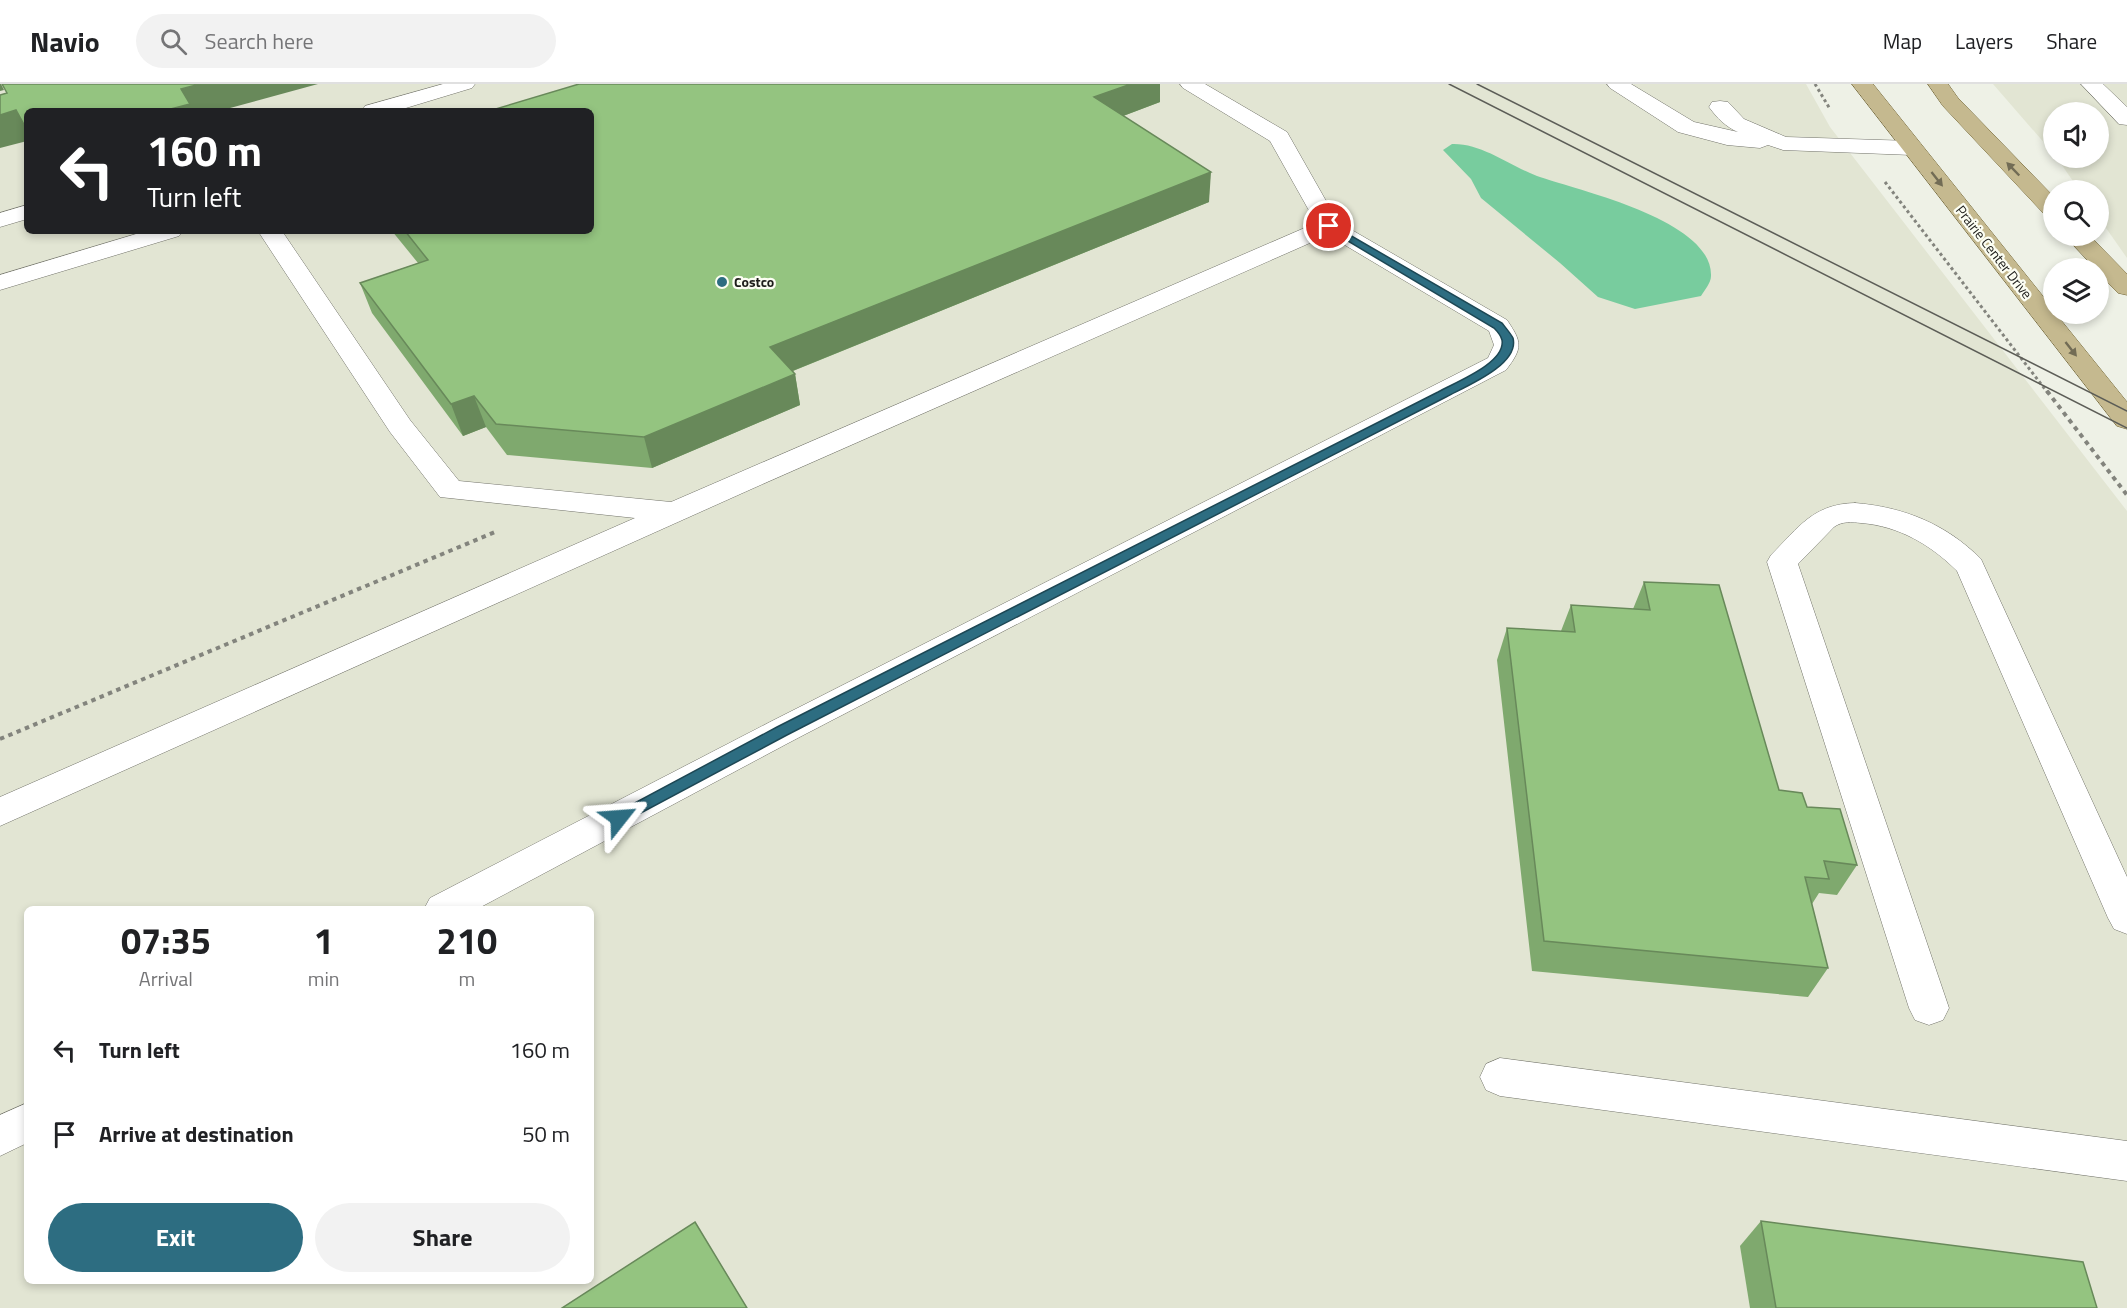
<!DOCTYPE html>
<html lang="en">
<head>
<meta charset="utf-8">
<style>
	:root { --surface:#fff; --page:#f2f2f2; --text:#202124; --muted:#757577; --line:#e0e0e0; --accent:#2d6d81 }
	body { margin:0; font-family:"Titillium Web",sans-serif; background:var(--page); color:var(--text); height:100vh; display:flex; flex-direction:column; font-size:22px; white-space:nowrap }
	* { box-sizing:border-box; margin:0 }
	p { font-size:20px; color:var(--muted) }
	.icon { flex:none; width:33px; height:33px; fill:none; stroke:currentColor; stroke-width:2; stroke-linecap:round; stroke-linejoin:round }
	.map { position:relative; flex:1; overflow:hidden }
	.side { position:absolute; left:24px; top:822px; width:570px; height:378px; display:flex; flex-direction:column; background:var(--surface); border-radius:9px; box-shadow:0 3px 9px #0003 }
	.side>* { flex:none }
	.guide { position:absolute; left:24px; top:24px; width:570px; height:126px; border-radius:9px; box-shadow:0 3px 9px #0003; background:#202124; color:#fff; overflow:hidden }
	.fabs { position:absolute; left:2043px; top:18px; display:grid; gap:12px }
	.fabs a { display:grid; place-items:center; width:66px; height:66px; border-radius:50%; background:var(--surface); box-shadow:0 3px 9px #0003; font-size:30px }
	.pin { position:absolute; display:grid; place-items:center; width:51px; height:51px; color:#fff; margin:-26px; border:3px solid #fff; border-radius:50%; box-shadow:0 2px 6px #0007 }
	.me { position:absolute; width:66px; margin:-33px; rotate:62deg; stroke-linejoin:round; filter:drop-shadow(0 0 4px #0008) }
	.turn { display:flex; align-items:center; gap:21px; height:126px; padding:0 24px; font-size:27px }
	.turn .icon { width:78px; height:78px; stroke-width:2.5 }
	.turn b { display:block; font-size:42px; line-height:51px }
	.eta { display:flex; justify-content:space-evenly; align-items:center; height:102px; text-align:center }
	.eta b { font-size:36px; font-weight:700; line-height:42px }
	.cta { display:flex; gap:12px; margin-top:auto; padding:12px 24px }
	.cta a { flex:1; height:69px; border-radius:36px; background:var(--accent); color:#fff; font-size:24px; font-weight:700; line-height:69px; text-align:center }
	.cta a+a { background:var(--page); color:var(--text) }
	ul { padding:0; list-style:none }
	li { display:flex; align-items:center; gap:18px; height:84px; padding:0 24px }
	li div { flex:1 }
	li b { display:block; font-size:22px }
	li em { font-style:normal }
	header { display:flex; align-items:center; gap:36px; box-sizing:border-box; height:84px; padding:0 30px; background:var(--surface); border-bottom:2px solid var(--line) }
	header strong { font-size:28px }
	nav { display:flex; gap:33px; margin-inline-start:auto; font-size:21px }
	.search { width:420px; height:54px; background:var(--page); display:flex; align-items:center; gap:15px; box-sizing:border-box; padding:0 21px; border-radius:33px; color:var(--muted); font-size:22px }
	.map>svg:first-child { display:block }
	.built { fill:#e2e5d3; fill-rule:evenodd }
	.water { fill:#78cc9e }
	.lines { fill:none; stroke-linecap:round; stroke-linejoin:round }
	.minor-casing { stroke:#72736a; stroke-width:1 }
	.major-casing { stroke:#716536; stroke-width:1 }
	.path-far1 { stroke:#83847d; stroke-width:3; stroke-dasharray:3 3; stroke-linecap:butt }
	.path { stroke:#83847d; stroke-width:4; stroke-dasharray:4.5 4.5; stroke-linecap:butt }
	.minor { fill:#fff; fill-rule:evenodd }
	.major { fill:#c5b98f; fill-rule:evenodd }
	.tram { stroke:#5c5d57; stroke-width:1.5 }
	.wall { fill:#7fa96e }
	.shaded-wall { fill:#68895a }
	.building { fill:#94c480; stroke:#68895a; stroke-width:1.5 }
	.oneway { fill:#726c55 }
	.route { fill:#2d6d81; stroke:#1d4754; stroke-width:1.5 }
	.poi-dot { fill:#2d6d81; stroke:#fcfef3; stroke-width:2 }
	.labels { text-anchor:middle; stroke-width:4.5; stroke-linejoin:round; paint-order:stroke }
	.far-street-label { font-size:14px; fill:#1e1e1b; stroke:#fcfef3 }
	.far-poi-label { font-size:14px; font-weight:bold; fill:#1e1e1b; stroke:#fcfef3; text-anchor:start }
</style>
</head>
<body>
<header>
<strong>Navio</strong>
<div class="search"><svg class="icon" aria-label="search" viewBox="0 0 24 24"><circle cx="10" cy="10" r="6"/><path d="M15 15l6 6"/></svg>Search here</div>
<nav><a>Map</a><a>Layers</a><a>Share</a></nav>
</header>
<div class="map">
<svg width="2127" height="1224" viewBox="0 0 2127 1224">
	<rect width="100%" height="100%" fill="#eef1e6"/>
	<g class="built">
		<path d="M0,0H1806L1830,43L2127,427V1224H0ZM27,27H591V147H27ZM27,825H591V1197H27Z"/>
		<path d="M1993,0H2127V174L2099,134L2098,106H2079L2057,74H2098V28H2054L2053,69Z"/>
	</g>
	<path class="water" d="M1452,60C1482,59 1510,82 1537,92C1580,107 1713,136 1711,192C1711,199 1704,207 1701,212L1635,225L1598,213L1560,179L1481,114L1471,95L1443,66Z"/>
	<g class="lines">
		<g class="minor-casing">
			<g id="minor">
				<path d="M443,0H475L472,4L396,27H362L365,22Z"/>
				<path d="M1180,0H1205L1287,48L1338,138L1507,236C1522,258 1523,264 1506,286L794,656L477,825H424L430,814L770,638L1488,274L1494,261L1489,247L1328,151L756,403L0,742V713L635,434L440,413L390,348L258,147H282L410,336L459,397L671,418L1316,139L1270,57L1183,4Z"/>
				<path d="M1607,0H1631L1694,38L1738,48C1726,43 1717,34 1709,23L1712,18L1720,17L1728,18L1744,35L1786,53L1912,57L1920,59L1923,64L1920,69L1912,71L1783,66L1768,61L1760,64L1727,61L1678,48L1610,4Z"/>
				<path d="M2081,0H2103L2127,23V41L2119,40Z"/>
				<path d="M27,121V135L0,143V129Z"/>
				<path d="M146,147H183L179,152L0,206V191Z"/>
				<path d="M1855,419C1904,423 1946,440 1981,475L2127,793V850L2114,845L2108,834L1957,487C1931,461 1899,442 1861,439C1852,438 1842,437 1834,443L1798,480L1949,924L1943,936L1929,941L1915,936L1909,924L1767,478L1771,471C1799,443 1813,420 1855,419Z"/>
				<path d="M1500,974L2127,1057V1097L1500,1012L1486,1006L1480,993L1486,980Z"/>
				<path d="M27,1019V1059L0,1072V1031Z"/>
			</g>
		</g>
		<g class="major-casing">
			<g id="major">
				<path d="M1852,0H1873L2054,226V230H2056L2127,318V345L2117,342Z"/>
				<path d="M1928,0H1948L1958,14L2054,113V134L2046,132L1943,22Z"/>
				<path d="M2065,152H2090L2127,190V211L2118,209L2098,189V184H2095Z"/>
			</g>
		</g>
		<g class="path-far1">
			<path d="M1815,0L1830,25"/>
			<path d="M1885,98L2048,309"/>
		</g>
		<g class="path">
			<path d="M2047,307L2127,411"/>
			<path d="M0,655L495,448"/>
		</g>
		<use href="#minor" class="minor"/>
		<use href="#major" class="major"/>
		<g class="tram">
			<path d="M1449,0L2127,344"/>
			<path d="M1477,0L2127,327"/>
		</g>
	</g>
	<g class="wall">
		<path d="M579,0H1160V18L1123,32L1209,118L793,287L795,290L800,321L652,384L507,371L486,343L463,352L372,229L360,199L418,179L392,147H591Z"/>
		<path d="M1644,498L1779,706L1807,723L1857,781L1837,811L1819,809L1812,820L1828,884L1808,913L1532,887L1497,576L1507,544L1561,547L1571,521L1633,525Z"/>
		<path d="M1761,1137L2097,1224H1750L1740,1162Z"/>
	</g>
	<g class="shaded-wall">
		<path d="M0,0H1L4,6L0,7Z"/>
		<path d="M200,0H318L219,27H163L181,5Z"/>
		<path d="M1131,0H1160V18L1094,43V13Z"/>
		<path d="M16,26L27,46V57L0,64V31Z"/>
		<path d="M1211,88L1209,118L775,294L770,263Z"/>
		<path d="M795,290L800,321L652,384L644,353Z"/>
		<path d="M474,312L486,343L463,352L451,320Z"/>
	</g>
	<g class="building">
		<path d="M2,0H200L181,5L190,20L163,27H27V46L16,26L0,31V11L7,9Z"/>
		<path d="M579,0H1131L1094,13L1211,88L770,263L795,290L644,353L496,340L474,312L451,320L360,199L428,176L405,147H591V27H489Z"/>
		<path d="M1644,498L1719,501L1779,706L1802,709L1807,723L1840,725L1857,781L1824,777L1829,795L1805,793L1828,884L1544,857L1507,544L1575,548L1571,521L1650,526Z"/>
		<path d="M1761,1137L2083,1178L2097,1224H1776Z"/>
		<path d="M695,1138L747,1224H562Z"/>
	</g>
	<defs><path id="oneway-solid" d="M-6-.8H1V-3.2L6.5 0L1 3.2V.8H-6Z" transform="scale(1.5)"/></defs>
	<g class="oneway">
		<use href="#oneway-solid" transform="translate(2013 85) rotate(-134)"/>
		<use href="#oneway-solid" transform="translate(1937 95) rotate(52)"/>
		<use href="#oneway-solid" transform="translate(2071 265) rotate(52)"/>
	</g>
	<path class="route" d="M1329,139L1502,239C1505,243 1511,250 1513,254C1520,281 1464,303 1446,313L787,651L624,738H614L612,734L614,730L777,643L1438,308C1456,298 1506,279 1502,256C1501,252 1497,247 1494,244L1326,144L1324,142Z"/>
	<circle class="poi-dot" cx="722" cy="198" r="6"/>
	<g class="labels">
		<g class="far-street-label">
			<text transform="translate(1994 168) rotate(52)" y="5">Prairie Center Drive</text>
		</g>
		<g class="far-poi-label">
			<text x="734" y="203">Costco</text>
		</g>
	</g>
</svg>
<div class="fabs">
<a><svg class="icon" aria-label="sound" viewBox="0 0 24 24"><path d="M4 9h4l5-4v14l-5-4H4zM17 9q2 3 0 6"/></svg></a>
<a><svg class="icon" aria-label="search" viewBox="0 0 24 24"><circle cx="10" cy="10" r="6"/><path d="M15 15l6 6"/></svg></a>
<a><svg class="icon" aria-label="layers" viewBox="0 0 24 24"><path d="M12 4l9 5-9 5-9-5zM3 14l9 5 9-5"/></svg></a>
</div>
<div class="pin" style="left:1329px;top:142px;background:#d93025"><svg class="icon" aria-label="arrive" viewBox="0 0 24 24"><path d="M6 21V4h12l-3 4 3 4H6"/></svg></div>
<svg class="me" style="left:619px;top:734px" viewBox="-20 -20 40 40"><path d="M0-17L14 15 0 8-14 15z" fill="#2d6d81" stroke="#fff" stroke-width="4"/></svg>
<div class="guide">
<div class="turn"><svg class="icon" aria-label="left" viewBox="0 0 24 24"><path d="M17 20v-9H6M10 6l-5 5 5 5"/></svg><div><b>160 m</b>Turn left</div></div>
</div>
<section class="side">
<div class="eta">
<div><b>07:35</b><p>Arrival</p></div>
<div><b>1</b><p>min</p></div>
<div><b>210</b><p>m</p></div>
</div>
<ul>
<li><svg class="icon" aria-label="left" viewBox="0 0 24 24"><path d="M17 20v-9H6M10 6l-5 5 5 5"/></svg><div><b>Turn left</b></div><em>160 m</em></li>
<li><svg class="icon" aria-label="arrive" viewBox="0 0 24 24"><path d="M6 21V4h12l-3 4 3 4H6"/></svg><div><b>Arrive at destination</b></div><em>50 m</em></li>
</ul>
<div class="cta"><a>Exit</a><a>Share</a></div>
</section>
</div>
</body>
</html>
